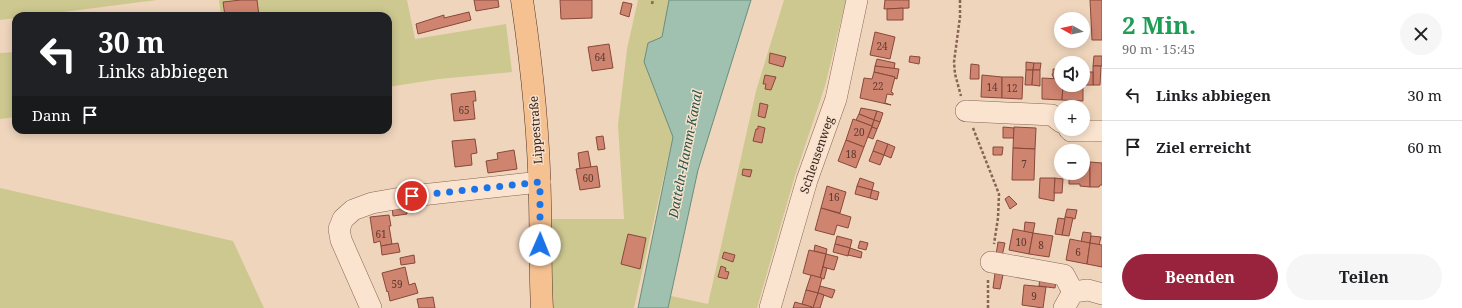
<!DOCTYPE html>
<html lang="de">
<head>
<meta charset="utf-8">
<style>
	:root { --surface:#fff; --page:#f6f6f6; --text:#202124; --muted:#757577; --line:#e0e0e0; --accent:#99233c }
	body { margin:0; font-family:"Noto Serif",serif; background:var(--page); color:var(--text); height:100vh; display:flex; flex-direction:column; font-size:15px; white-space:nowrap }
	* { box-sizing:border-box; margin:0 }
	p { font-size:13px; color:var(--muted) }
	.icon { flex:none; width:22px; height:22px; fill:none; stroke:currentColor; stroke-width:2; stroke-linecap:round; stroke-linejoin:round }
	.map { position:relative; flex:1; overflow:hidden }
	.panel { display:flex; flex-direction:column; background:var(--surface); width:360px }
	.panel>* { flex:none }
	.banner { position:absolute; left:12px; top:12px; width:380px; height:122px; border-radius:12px; box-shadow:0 2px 10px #0003; background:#202124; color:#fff; overflow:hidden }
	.needle { width:26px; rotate:278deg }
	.fabs { position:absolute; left:1054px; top:12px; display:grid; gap:8px }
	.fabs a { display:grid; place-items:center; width:36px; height:36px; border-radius:50%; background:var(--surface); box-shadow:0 2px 10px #0003; font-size:20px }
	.pin { position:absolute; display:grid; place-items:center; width:34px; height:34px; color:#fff; margin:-17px; border:2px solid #fff; border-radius:50%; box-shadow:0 1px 4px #0007 }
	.me { position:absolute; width:44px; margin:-22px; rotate:1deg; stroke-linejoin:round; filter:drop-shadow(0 0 3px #0008) }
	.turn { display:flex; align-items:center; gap:14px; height:84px; padding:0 20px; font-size:18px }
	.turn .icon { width:52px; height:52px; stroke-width:2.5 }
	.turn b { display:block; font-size:28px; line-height:34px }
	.then { display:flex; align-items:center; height:38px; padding:0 20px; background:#0003; gap:8px; font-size:15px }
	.round { display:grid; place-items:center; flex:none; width:42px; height:42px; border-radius:21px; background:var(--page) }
	.headline { display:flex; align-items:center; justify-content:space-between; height:68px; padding:0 20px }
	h1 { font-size:24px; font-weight:700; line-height:30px; color:#1e9e55 }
	.cta { display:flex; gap:8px; margin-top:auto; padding:8px 20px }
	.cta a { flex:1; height:46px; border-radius:24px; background:var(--accent); color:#fff; font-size:16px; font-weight:700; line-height:46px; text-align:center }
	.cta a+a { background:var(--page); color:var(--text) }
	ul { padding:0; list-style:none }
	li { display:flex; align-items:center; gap:12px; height:52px; padding:0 20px; border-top:1px solid var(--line) }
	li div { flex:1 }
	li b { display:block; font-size:15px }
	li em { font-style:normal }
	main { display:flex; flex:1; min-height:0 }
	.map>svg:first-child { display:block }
	.green { fill:#cdc890 }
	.water { fill:#a0c0b0; stroke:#688e7c }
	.building { fill:#cf8470; stroke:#88483a }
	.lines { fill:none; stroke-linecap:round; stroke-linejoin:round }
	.minor-casing { stroke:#876555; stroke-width:22 }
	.major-casing { stroke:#54352a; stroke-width:23 }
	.path { stroke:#876555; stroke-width:2.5; stroke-dasharray:3 2; stroke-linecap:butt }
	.minor { stroke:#fae4cf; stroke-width:21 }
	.major { stroke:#f6c191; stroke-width:22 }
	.route { stroke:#1a73e8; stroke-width:7; stroke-dasharray:0 12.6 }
	.labels { text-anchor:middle; stroke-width:3; stroke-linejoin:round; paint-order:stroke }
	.number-label { font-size:10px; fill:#5c3a30 }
	.street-label { font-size:12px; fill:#36221b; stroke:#f7e1cc }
	.water-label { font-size:13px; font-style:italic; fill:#29564a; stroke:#f7e1cc }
</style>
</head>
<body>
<main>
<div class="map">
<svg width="1102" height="308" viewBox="0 0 1102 308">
	<rect width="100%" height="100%" fill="#efd5bc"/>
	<g class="green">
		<path d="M0,0H157L32,16H16V18L0,20Z"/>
		<path d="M219,0H407L415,39L506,24L512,72L439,79L388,87V16H221Z"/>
		<path d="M638,0H669L662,37L644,62L673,136L634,308H544L542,219H624L618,125L627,49Z"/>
		<path d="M784,0H846L825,86L794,179L757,308H668L671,296L708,304L756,91Z"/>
		<path d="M16,52V117L0,119V53Z"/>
		<path d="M0,188L233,241L264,308H0Z"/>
	</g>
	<path class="water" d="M669,0H751L698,170L668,308H638L673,137L644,62L648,43L662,37Z"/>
	<g class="building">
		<path d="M241,0H257L259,16H225L223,2Z"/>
		<path d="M474,0H498L499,7L476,11Z"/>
		<path d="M560,0H592V18L561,19Z"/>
		<path d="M885,0H909V8L884,9Z"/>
		<path d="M1090,0H1102V40H1092Z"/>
		<path d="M623,2L632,4L629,17L620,14Z"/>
		<path d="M903,8V20H887V9Z"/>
		<path d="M469,12L471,20L418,34L416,24L444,15V18Z"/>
		<path d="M875,32L895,37L890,59L870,55Z"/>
		<path d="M609,44L613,68L592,71L588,47Z"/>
		<path d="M770,53L786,57L783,67L769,63Z"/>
		<path d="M910,56L920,57L919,64L909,62Z"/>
		<path d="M1094,56H1102V66H1093Z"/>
		<path d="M877,59L895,63L894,69L875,66Z"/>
		<path d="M1026,62L1034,63L1033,70H1026Z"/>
		<path d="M1034,63H1041L1040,70H1033Z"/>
		<path d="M971,64L979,65V79H970Z"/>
		<path d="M875,66L899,69L897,79L894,78L895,77L874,72Z"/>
		<path d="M1093,66H1101L1100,85H1093Z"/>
		<path d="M1053,69H1061V79H1054L1052,74H1053Z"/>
		<path d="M1026,70H1033L1032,85H1025Z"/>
		<path d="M1033,70H1040V86L1032,85Z"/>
		<path d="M874,72L895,77L891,92L893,93V95L887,94L885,103L891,105L860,98L864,78L872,79Z"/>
		<rect x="1086" y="72" width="7" height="13"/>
		<path d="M765,75L776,77L771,90L765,89L766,84H763Z"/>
		<path d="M982,75L1002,77V98L981,97Z"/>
		<path d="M1002,77H1023L1022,99L1002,98Z"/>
		<path d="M1042,78L1061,79V85H1063L1062,100L1042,99Z"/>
		<path d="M1083,79V101L1062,100L1063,85H1083Z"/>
		<path d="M475,91L476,101H473L475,119L454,121L451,94Z"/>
		<path d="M760,103L768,105L765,118L758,116Z"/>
		<path d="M861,108L877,111L874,120L859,114Z"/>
		<path d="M877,111L883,113L880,122L874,120Z"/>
		<path d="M859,114L874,120L872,126L856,120Z"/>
		<path d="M853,119L872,126L864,147L846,140Z"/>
		<path d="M874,120L880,122L877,129L872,127Z"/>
		<path d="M758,126L765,128L762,143L753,141L756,129H758Z"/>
		<path d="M872,127L877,129L873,139L868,137Z"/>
		<path d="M1003,127L1014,128V138H1003Z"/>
		<path d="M1014,127L1036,128L1035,149L1013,148Z"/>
		<path d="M603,136L605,149L598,150L596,137Z"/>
		<path d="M475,139L477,153L471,154L472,165L455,167L452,141Z"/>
		<path d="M846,140L864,147L856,168L838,161Z"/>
		<path d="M877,140L888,144L884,155L873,151Z"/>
		<path d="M888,144L895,147L891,158L884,155Z"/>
		<path d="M993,147H1003L1002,155H993Z"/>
		<path d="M1013,148L1035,149L1034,180H1012Z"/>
		<path d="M514,150L517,169L488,173L486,161L498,159L497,153Z"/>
		<path d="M588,151L591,167L580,169L578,153Z"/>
		<path d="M873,151L884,155L880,165L869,161Z"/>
		<path d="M1083,162H1090V187L1080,186V184H1069V173H1083Z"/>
		<path d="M1090,162L1102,163V185H1100L1099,187H1090Z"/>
		<path d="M597,166L600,187L580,190L576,169Z"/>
		<path d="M743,169L752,170L750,177L742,175Z"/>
		<path d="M860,178L874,183L872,190L857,186Z"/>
		<path d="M1040,178H1055L1054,201L1039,198Z"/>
		<path d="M1055,178L1063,179L1062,193H1054Z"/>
		<path d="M827,186L846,192L840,213L821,208Z"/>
		<path d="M857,186L872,190L870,198L855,194Z"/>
		<path d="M872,190L879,192L877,200L870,198Z"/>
		<path d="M1009,196L1017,204L1010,209L1005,199Z"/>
		<path d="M406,205L407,214L393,216L392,207Z"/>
		<path d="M821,208L851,217L848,228L837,225L834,235L815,230Z"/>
		<path d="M1067,209L1077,210L1075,219L1065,217Z"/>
		<path d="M389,215L391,226H389L392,244L381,246L380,241L374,243L370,217Z"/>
		<path d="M1065,217L1073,218L1069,236L1062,235Z"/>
		<path d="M1058,218L1065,219L1062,235L1055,234Z"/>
		<path d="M1025,222L1035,223L1033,233L1024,232Z"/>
		<path d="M1013,229L1033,233L1029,254L1009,250Z"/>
		<path d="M1083,232L1091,233L1090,243L1081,242Z"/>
		<path d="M1033,233L1053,236L1049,257L1029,254Z"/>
		<path d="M628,234L646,238L640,269L621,264Z"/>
		<path d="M837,236L852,240L850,248L835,244Z"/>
		<path d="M1091,236L1101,237L1099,245L1090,243Z"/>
		<path d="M1070,239L1090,243L1087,264L1066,260Z"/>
		<path d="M860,241L868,243L866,250L858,248Z"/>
		<path d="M998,242L1005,243L1002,256L996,255Z"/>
		<path d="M398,243L400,252L382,255L381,246Z"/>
		<path d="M1090,243L1102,245V267L1087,264Z"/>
		<path d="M835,244L850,248L848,256L833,252Z"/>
		<path d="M815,245L827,249L826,254L814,251Z"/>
		<path d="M850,248L862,252L861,258L848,255Z"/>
		<path d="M809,250L826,254L820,278L803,273Z"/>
		<path d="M724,252L735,255L733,262L722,258Z"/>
		<path d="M826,254L838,257L834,270L823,267Z"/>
		<path d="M414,255L415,263L401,265L400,258Z"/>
		<path d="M721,266L726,268L725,271L729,272L727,279L718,277Z"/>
		<path d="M405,267L409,285L415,283L418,293L390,301L388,291L387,292L382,273Z"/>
		<path d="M823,267L827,268L824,279L820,278Z"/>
		<path d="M995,273L1003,275L1000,289L993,288Z"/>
		<path d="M811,275L822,278L818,293L806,290Z"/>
		<path d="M1040,277L1056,279L1055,288L1039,286Z"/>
		<path d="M1024,285L1046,287L1043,308L1022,305Z"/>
		<path d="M820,286L835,290L832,298L818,293Z"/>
		<path d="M806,290L818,293L813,308L802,304Z"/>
		<path d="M818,293L824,295L820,308H813Z"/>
		<path d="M433,297L435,308H419L417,299Z"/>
		<path d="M795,302L812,307L811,308H793Z"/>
	</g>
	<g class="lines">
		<g class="minor-casing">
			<g id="minor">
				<path d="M966,111L1052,115L1061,122"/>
				<path d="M1069,129L1071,131H1102"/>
				<path d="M991,262L1064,275L1073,292"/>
				<path d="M371,308L341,240L339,229L343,219L353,210L372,203L412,196L540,182"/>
				<path d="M770,308L807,180L836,99L857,0"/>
				<path d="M1064,308L1073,292L1088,290L1102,294"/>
			</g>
		</g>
		<g class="major-casing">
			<path id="major" d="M522,0C532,67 539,135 540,202C541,237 540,273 542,308"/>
		</g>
		<g class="path">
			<path d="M960,0V17L954,62L955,74L961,96"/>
			<path d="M652,4L653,0"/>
			<path d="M973,128L999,194L998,218L994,244"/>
			<path d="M988,308V279"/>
		</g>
		<use href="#minor" class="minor"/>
		<use href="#major" class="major"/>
	</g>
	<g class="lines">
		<path class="route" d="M412,196L540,182V245"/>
	</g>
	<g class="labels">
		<g class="number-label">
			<text x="882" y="50">24</text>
			<text x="600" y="61">64</text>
			<text x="878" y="90">22</text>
			<text x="992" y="91">14</text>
			<text x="1012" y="92">12</text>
			<text x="464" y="114">65</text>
			<text x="859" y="136">20</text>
			<text x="851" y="158">18</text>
			<text x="1024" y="168">7</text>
			<text x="588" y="182">60</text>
			<text x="834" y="201">16</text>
			<text x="381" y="238">61</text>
			<text x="1021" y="246">10</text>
			<text x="1041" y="249">8</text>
			<text x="1078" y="256">6</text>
			<text x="397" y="288">59</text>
			<text x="1034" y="300">9</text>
		</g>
		<g class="street-label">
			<text transform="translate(536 130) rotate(-94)" y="4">Lippestraße</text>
			<text transform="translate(817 155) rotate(-71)" y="4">Schleusenweg</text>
		</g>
		<g class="water-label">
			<text transform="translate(685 154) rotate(-79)" y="5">Datteln-Hamm-Kanal</text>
		</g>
	</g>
</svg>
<div class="fabs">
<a><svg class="needle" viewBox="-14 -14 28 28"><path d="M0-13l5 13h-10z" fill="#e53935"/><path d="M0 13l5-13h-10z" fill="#757577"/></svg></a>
<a><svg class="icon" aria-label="sound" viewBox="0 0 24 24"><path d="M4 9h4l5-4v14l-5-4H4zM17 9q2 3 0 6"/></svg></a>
<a>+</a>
<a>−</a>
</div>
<div class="pin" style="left:412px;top:196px;background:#d93025"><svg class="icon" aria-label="arrive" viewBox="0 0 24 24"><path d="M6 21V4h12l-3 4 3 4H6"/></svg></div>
<svg class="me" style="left:540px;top:245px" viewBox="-20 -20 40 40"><circle r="19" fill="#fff"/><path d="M0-13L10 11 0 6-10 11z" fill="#1a73e8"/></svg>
<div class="banner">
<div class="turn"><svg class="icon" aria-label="left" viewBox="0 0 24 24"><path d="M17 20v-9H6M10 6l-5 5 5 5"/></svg><div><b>30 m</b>Links abbiegen</div></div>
<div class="then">Dann<svg class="icon" aria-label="arrive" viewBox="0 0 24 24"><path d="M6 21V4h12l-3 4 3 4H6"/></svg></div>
</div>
</div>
<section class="panel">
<div class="headline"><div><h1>2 Min.</h1><p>90 m · 15:45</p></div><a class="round"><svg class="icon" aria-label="close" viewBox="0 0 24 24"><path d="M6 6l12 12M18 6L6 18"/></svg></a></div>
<ul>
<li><svg class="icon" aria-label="left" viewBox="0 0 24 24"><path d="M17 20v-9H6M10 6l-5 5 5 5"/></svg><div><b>Links abbiegen</b></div><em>30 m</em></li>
<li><svg class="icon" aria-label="arrive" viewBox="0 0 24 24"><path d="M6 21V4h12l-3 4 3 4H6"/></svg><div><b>Ziel erreicht</b></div><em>60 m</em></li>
</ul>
<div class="cta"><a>Beenden</a><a>Teilen</a></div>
</section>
</main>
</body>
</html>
